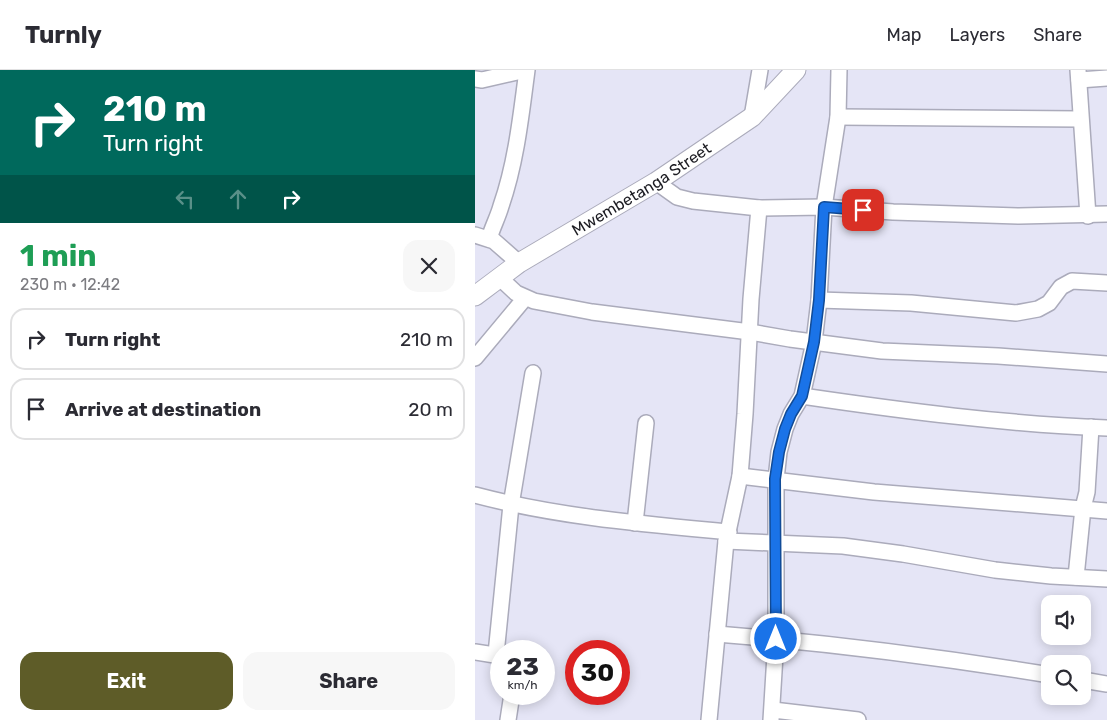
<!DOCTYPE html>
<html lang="en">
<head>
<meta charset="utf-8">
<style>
	:root { --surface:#fff; --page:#f7f7f7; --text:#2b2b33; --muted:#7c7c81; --line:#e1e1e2; --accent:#5e5c28 }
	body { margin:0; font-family:Rubik,sans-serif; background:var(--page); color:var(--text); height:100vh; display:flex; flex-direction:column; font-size:19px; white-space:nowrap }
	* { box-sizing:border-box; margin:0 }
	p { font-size:16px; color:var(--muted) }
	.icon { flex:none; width:28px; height:28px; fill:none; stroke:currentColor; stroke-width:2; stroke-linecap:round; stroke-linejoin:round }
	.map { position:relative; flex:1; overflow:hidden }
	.details { display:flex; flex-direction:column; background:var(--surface); width:475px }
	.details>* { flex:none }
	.guide { background:#00695c; color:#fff; overflow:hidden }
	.fabs { position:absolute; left:566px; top:525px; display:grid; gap:10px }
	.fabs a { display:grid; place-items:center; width:50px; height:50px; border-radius:10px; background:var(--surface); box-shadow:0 2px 12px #0003; font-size:25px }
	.speed { position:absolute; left:15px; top:570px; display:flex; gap:10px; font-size:25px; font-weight:700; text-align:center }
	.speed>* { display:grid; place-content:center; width:65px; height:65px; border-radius:50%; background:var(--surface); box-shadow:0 2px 12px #0003; line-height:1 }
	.speed small { font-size:12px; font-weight:400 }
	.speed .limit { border:8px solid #d22; background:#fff; color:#111 }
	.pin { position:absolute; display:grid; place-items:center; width:42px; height:42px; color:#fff; margin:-21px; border-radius:10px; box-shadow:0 2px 8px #0006 }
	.me { position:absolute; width:55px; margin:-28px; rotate:0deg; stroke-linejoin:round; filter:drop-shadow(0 0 4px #0008) }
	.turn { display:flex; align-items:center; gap:18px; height:105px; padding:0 20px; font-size:22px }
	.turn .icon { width:65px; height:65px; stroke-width:2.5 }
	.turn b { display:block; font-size:35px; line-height:42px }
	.lanes { display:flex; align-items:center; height:48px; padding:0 20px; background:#0003; justify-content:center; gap:25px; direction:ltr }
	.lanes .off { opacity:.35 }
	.round { display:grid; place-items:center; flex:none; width:52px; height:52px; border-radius:15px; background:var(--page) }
	.head { display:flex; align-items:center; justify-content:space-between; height:85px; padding:0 20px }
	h1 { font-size:30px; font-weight:700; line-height:38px; color:#1e9e55 }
	.primary-button { display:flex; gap:10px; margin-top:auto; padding:10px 20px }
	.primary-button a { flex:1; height:58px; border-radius:15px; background:var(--accent); color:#fff; font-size:20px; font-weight:700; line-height:58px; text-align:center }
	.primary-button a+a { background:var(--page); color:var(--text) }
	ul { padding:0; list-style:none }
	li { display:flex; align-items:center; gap:15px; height:62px; margin:0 10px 8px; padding:0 10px; border:2px solid var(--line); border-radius:15px }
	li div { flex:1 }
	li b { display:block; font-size:19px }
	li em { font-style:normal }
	header { display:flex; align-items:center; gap:30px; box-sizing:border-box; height:70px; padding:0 25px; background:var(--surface); border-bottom:1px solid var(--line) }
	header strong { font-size:24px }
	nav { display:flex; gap:28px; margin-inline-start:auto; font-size:18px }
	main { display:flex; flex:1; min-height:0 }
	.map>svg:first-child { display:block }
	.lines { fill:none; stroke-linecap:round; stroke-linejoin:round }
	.minor-casing { stroke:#ababbb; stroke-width:18 }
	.tertiary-casing { stroke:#ababbb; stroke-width:21 }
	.minor { stroke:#fff; stroke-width:15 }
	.tertiary { stroke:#fff; stroke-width:19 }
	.route-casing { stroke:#114b97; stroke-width:12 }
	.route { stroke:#1a73e8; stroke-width:9 }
	.labels { text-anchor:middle; stroke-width:4.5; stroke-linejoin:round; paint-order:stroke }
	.street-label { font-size:16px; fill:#1c1c22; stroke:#e5e5f6 }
</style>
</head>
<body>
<header>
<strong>Turnly</strong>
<nav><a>Map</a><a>Layers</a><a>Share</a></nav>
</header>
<main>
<section class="details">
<div class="guide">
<div class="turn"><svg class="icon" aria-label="right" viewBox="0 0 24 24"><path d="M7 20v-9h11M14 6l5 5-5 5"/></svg><div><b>210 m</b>Turn right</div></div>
<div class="lanes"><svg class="icon off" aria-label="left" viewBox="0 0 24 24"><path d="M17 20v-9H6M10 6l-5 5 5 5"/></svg><svg class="icon off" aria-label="ahead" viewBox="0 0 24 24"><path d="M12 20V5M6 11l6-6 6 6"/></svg><svg class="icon" aria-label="right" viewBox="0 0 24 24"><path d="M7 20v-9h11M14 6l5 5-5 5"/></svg></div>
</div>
<div class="head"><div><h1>1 min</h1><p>230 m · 12:42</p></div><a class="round"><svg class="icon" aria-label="close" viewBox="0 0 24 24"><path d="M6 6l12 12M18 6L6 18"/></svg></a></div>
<ul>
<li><svg class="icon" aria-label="right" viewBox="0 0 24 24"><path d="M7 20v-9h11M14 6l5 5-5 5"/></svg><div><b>Turn right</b></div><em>210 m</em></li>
<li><svg class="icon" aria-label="arrive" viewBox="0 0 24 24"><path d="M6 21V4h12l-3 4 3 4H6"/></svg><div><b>Arrive at destination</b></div><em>20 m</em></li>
</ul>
<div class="primary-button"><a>Exit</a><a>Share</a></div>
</section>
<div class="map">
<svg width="632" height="650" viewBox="0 0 632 650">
	<rect width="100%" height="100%" fill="#e5e5f6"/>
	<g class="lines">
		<g class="minor-casing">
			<g id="minor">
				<path d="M603,0L613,146"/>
				<path d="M0,9L7,10L51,0"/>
				<path d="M604,10L632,8"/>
				<path d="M277,47L285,0"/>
				<path d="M363,47L605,49"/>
				<path d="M181,112L202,127L218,131L284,138L349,137L418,142L544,146L632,144"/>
				<path d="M0,165L19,171L44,193"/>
				<path d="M14,169C17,158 23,147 26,136C41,93 46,46 52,0"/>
				<path d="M25,208L41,223L59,231L117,242L275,262L315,269L407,281L523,286L632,294"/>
				<path d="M344,230L436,233L541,243L563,239L574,233L586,217L597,211L632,213"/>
				<path d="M0,288L50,228"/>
				<path d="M327,326C429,341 530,354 632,358"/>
				<path d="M265,406L399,422L632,441"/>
				<path d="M0,425C83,447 169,454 254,462"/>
				<path d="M160,453L171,353"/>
				<path d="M251,471L368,476L428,484L520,500L576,506L632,509"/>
				<path d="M601,507L608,438L612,422L616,357"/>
				<path d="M242,564C354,573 464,587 575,605"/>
				<path d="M0,582L26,586"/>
				<path d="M21,584L36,435L58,303"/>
				<path d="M608,610L632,614"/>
				<path d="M298,640L383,650"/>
				<path d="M33,650L37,624"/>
				<path d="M234,650L251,471L265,406L270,344L276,229L284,138"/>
				<path d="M296,650L301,569V409L304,382L310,359L316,344L327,326L339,272L344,230L349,137L363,47L364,0"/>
			</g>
		</g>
		<g class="tertiary-casing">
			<g id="tertiary">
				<path id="s1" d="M0,226L44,193L181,112L277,47L321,0"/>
			</g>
		</g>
		<use href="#minor" class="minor"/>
		<use href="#tertiary" class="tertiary"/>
	</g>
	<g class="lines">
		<g class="route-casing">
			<path id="route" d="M301,569L300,409L304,382L310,359L316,344L327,326L339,272L344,230L349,137L388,140"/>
		</g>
		<use href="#route" class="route"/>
	</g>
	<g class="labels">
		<g class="street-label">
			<text dy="6" stroke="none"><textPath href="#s1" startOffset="198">Mwembetanga Street</textPath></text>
		</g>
	</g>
</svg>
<div class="fabs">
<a><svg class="icon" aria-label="sound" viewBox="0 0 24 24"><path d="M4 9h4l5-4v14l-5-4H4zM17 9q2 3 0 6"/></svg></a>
<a><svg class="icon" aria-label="search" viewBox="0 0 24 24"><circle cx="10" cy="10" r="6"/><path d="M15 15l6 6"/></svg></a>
</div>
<div class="speed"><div>23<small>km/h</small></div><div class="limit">30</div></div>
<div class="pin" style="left:388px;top:140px;background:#d93025"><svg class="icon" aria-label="arrive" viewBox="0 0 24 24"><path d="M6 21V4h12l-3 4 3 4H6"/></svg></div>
<svg class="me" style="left:301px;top:569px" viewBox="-20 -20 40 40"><circle r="17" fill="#1a73e8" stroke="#fff" stroke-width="3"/><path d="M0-11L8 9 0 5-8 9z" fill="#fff"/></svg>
</div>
</main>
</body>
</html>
